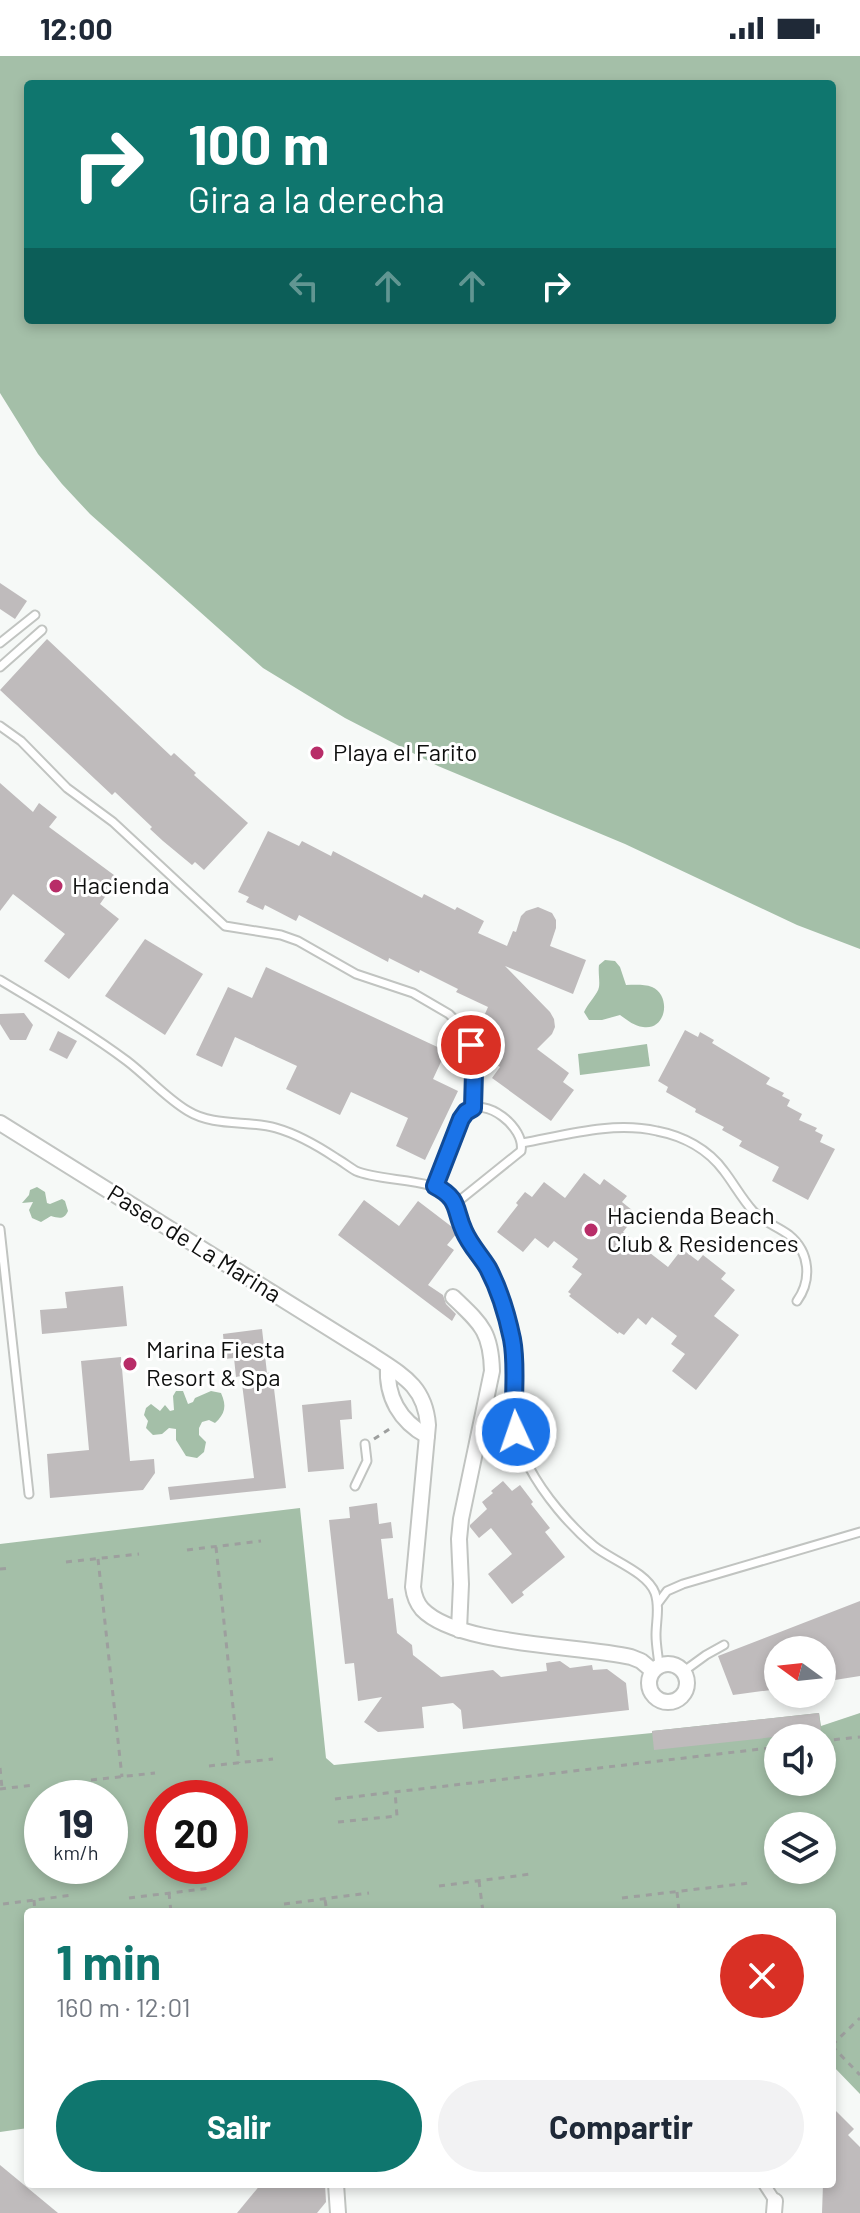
<!DOCTYPE html>
<html lang="es">
<head>
<meta charset="utf-8">
<style>
	:root { --surface:#fff; --page:#f2f2f3; --text:#1f2937; --muted:#747a83; --accent:#0f766e }
	body { margin:0; font-family:Barlow,sans-serif; background:var(--page); color:var(--text); height:100vh; display:flex; flex-direction:column; font-size:30px; white-space:nowrap }
	* { box-sizing:border-box; margin:0 }
	p { font-size:26px; color:var(--muted) }
	.icon { flex:none; width:44px; height:44px; fill:none; stroke:currentColor; stroke-width:2; stroke-linecap:round; stroke-linejoin:round }
	.map { position:relative; flex:1; overflow:hidden }
	.drawer { position:absolute; left:24px; top:1852px; width:812px; height:280px; display:flex; flex-direction:column; background:var(--surface); border-radius:8px; box-shadow:0 4px 12px #0003 }
	.drawer>* { flex:none }
	.top-card { position:absolute; left:24px; top:24px; width:812px; height:244px; border-radius:8px; box-shadow:0 4px 12px #0003; background:#0f766e; color:#fff; overflow:hidden }
	.needle { width:52px; rotate:285deg }
	.fabs { position:absolute; left:764px; top:1580px; display:grid; gap:16px }
	.fabs a { display:grid; place-items:center; width:72px; height:72px; border-radius:50%; background:var(--surface); box-shadow:0 4px 12px #0003; font-size:40px }
	.speed { position:absolute; left:24px; top:1724px; display:flex; gap:16px; font-size:40px; font-weight:700; text-align:center }
	.speed>* { display:grid; place-content:center; width:104px; height:104px; border-radius:50%; background:var(--surface); box-shadow:0 4px 12px #0003; line-height:1 }
	.speed small { font-size:20px; font-weight:400 }
	.speed .limit { border:12px solid #d22; background:#fff; color:#111 }
	.pin { position:absolute; display:grid; place-items:center; width:68px; height:68px; color:#fff; margin:-34px; border:4px solid #fff; border-radius:50%; box-shadow:0 2px 8px #0007 }
	.me { position:absolute; width:88px; margin:-44px; rotate:357deg; stroke-linejoin:round; filter:drop-shadow(0 0 6px #0008) }
	.turn { display:flex; align-items:center; gap:28px; height:168px; padding:0 32px; font-size:36px }
	.turn .icon { width:104px; height:104px; stroke-width:2.5 }
	.turn b { display:block; font-size:56px; line-height:68px }
	.lanes { display:flex; align-items:center; height:76px; padding:0 32px; background:#0003; justify-content:center; gap:40px; direction:ltr }
	.lanes .off { opacity:.35 }
	.round { display:grid; place-items:center; flex:none; width:84px; height:84px; border-radius:42px; background:var(--page) }
	.headline { display:flex; align-items:center; justify-content:space-between; height:136px; padding:0 32px }
	h1 { font-size:48px; font-weight:700; line-height:60px; color:var(--accent) }
	.primary-button { display:flex; gap:16px; margin-top:auto; padding:16px 32px }
	.primary-button a { flex:1; height:92px; border-radius:48px; background:var(--accent); color:#fff; font-size:32px; font-weight:700; line-height:92px; text-align:center }
	.primary-button a+a { background:var(--page); color:var(--text) }
	.status { display:flex; justify-content:space-between; align-items:center; height:56px; padding:0 40px; background:var(--surface); direction:ltr }
	.status svg { height:22px; fill:currentColor }
	.map>svg:first-child { display:block }
	.water { fill:#a4bfa8; fill-rule:evenodd }
	.building { fill:#bfbbbc }
	.lines { fill:none; stroke-linecap:round; stroke-linejoin:round }
	.service-casing { stroke:#c1c4c1; stroke-width:11 }
	.pedestrian-casing { stroke:#c1c4c1; stroke-width:14 }
	.minor-casing { stroke:#c1c4c1; stroke-width:18 }
	.path { stroke:#9d9f9e; stroke-width:3; stroke-dasharray:6 6; stroke-linecap:butt }
	.service { stroke:#fff; stroke-width:7 }
	.pedestrian { stroke:#fff; stroke-width:10 }
	.minor { stroke:#fff; stroke-width:14 }
	.route-casing { stroke:#114b97; stroke-width:20 }
	.route { stroke:#1a73e8; stroke-width:14 }
	.poi-dot { fill:#b82d68; stroke:#fff; stroke-width:3 }
	.labels { text-anchor:middle; stroke-width:6; stroke-linejoin:round; paint-order:stroke }
	.poi-label { font-size:24px; fill:#0e0f0e; stroke:#fff; text-anchor:start }
	.street-label { font-size:24px; fill:#0e0f0e; stroke:#fff }
</style>
</head>
<body>
<div class="status"><b>12:00</b><svg viewBox="0 0 49 12"><path d="M0 12V9h3v3zM5 12V6h3v6zM10 12V3h3v9zM15 12V0h3v12zM26 1h20v11H26zM47 4h2v5h-2z"/></svg></div>
<div class="map">
<svg width="860" height="2157" viewBox="0 0 860 2157">
	<rect width="100%" height="100%" fill="#f6f9f7"/>
	<g class="water">
		<path d="M0,0H860V893L797,869L625,788L438,710L345,662L263,612L90,458L62,428L38,398L0,337ZM28,28H832V264H28Z"/>
		<path d="M605,904L615,905L620,911L626,929C634,929 644,928 652,931C672,940 666,975 643,971C634,970 627,964 620,959L602,964H589L584,956C588,947 598,938 599,931C600,925 598,916 599,909Z"/>
		<path d="M647,988L650,1010L580,1019L578,998Z"/>
		<path d="M37,1131L45,1136L47,1147L50,1148L62,1143L65,1145L68,1155C64,1164 59,1162 51,1160L41,1166L32,1162L29,1154L33,1146L22,1147L29,1139L30,1134Z"/>
		<path d="M176,1335H183L188,1348L193,1346L195,1342L211,1335L221,1337C227,1350 225,1358 215,1367L209,1364L202,1366L199,1372V1379L206,1386L204,1396L197,1402L186,1400L176,1384V1373L169,1372L162,1378L153,1379L146,1372L148,1365L144,1359L146,1352L151,1348L160,1355L165,1349L170,1355L174,1354L173,1340Z"/>
		<path d="M300,1452L326,1702L334,1709L652,1677V1675L819,1657L821,1670L860,1657V2038L832,2009V1856H28V2072L0,2076V1488ZM778,1682H822V1726H778ZM42,1742H110V1810H42ZM162,1742H230V1810H162ZM778,1770H822V1814H778Z"/>
	</g>
	<g class="building">
		<path d="M0,527L27,545L15,563L0,553Z"/>
		<path d="M47,583L171,700L174,697L196,717L194,719L248,767L204,814L195,806L192,809L163,785L150,773L152,771L115,736L112,739L0,634Z"/>
		<path d="M0,727L33,756L39,747L57,761L49,771L118,822L100,848L119,863L69,923L44,905L65,878L13,838L0,855Z"/>
		<path d="M268,775L299,790L302,785L331,800L333,795L422,842L424,838L455,854L457,851L484,865L478,877L507,890L513,875L516,876L521,860L526,855L538,851L552,857L556,864V872L550,890L586,904L573,938L505,910L550,956L554,963L555,971L552,978L537,993L569,1017L563,1026L574,1034L551,1065L492,1022L500,1011L490,1004L498,994L485,984L487,981L478,974L488,951L456,936L458,933L420,914L419,917L389,902L388,906L299,859L296,865L265,849L263,854L246,846L249,841L238,836Z"/>
		<path d="M145,883L203,918L165,979L105,940Z"/>
		<path d="M266,911L446,995L433,1023L458,1035L425,1104L396,1090L408,1062L351,1036L340,1059L286,1033L297,1010L235,981L222,1011L196,999L228,931L252,942Z"/>
		<path d="M24,957L33,969L26,984H10L0,968V958Z"/>
		<path d="M685,974L698,981L700,976L714,984L712,987L770,1022L766,1028L784,1037L782,1040L790,1044L787,1050L802,1058L799,1064L817,1072L815,1075L823,1079L820,1086L835,1093L808,1144L772,1125L779,1111L739,1090L742,1085L722,1074L724,1071L695,1056L696,1053L666,1036L668,1031L658,1025Z"/>
		<path d="M58,975L77,985L67,1003L49,994Z"/>
		<path d="M584,1117L600,1129L604,1123L627,1140L622,1146L637,1158L623,1176L668,1211L682,1193L698,1205L703,1199L726,1217L721,1223L735,1234L714,1260L739,1279L696,1334L672,1315L685,1298L671,1288L677,1280L652,1261L646,1269L638,1262L624,1279L619,1276L618,1278L569,1240L571,1238L568,1236L582,1218L572,1211L578,1203L554,1185L548,1192L535,1182L523,1196L497,1176L518,1149L516,1147L525,1136L532,1141L544,1126L565,1142Z"/>
		<path d="M364,1144L399,1170L418,1145L456,1174L457,1177L447,1189L454,1194L428,1229L443,1239L446,1248L456,1258L452,1265L338,1179Z"/>
		<path d="M123,1230L127,1270L42,1278L40,1254L67,1252L65,1236Z"/>
		<path d="M262,1273L267,1317L272,1316L286,1432L170,1444L168,1431L254,1422L241,1320L236,1321L234,1302L225,1303L223,1278Z"/>
		<path d="M121,1301L130,1405L154,1403L155,1417L143,1434L50,1442L47,1398L89,1394L81,1305Z"/>
		<path d="M351,1344L352,1363L340,1364L344,1413L308,1416L302,1349Z"/>
		<path d="M503,1425L512,1435L520,1429L533,1446L531,1448L550,1472L545,1476L565,1501L522,1536L524,1539L512,1548L488,1518L512,1498L491,1472L479,1482L470,1471V1469L487,1453L482,1446L493,1437L491,1435Z"/>
		<path d="M377,1447L379,1468L391,1466L393,1482L381,1483L388,1543L393,1542L397,1577L412,1589L413,1599L441,1621L493,1614L501,1621L547,1615L546,1607L560,1605L570,1612L592,1609L593,1614L607,1613L626,1627L629,1654L463,1673L461,1654L453,1647L422,1651L424,1672L378,1676L364,1666L382,1641L358,1645L354,1607L345,1608L329,1464L350,1462L349,1451Z"/>
		<path d="M860,1545V1620L822,1626V1594H778V1633L733,1639L718,1600Z"/>
		<path d="M819,1657L821,1676L654,1694L652,1675Z"/>
		<path d="M832,2051L854,2073L848,2079L860,2091V2157H822L823,2128H832Z"/>
		<path d="M0,2109L58,2157H0Z"/>
		<path d="M261,2128H325L326,2146L317,2157H237Z"/>
	</g>
	<g class="lines">
		<g class="service-casing">
			<g id="service">
				<path d="M0,587L35,559"/>
				<path d="M0,611L42,574"/>
				<path d="M0,670L21,685L67,732L113,766L225,870L281,879L298,885L356,918L413,937L449,958L462,971L471,989L474,1016L473,1052"/>
				<path d="M0,924C43,950 87,975 127,1005C148,1021 166,1042 188,1055C214,1071 248,1064 276,1072C297,1078 318,1090 336,1102C343,1106 349,1111 356,1115C381,1126 439,1122 452,1142C459,1153 459,1166 464,1177C470,1189 481,1200 488,1212C501,1235 509,1266 513,1292C519,1335 507,1369 529,1411C544,1439 569,1469 594,1490C611,1504 647,1516 655,1537C660,1551 656,1565 656,1579C656,1589 658,1599 659,1609"/>
				<path d="M522,1087C566,1079 613,1065 657,1075C683,1080 708,1093 724,1115C734,1128 742,1143 753,1155C763,1166 777,1170 789,1179C810,1196 812,1224 797,1245"/>
				<path d="M435,1130C441,1114 456,1066 466,1056C485,1039 526,1072 521,1095L455,1148"/>
				<path d="M0,1173L29,1438"/>
				<path d="M355,1430L367,1405L365,1388"/>
				<path d="M658,1547L667,1535L683,1528L860,1476"/>
				<path d="M684,1615L706,1599L724,1589"/>
			</g>
		</g>
		<g class="pedestrian-casing">
			<path id="pedestrian" d="M764,2128L775,2145"/>
		</g>
		<g class="minor-casing">
			<g id="minor">
				<path d="M0,1067L372,1299C402,1319 425,1330 428,1369L413,1531C414,1539 416,1546 422,1553C457,1590 580,1589 631,1601L641,1605L653,1615"/>
				<path d="M453,1241C481,1268 491,1275 492,1315L461,1463L459,1483L461,1528L459,1574"/>
				<path d="M388,1310C386,1341 400,1365 427,1380"/>
				<circle cx="668" cy="1627" r="19"/>
				<path d="M336,2128L338,2157"/>
				<path d="M774,2157L775,2145"/>
			</g>
		</g>
		<g class="path">
			<path d="M374,1383L391,1372"/>
			<path d="M216,1491L239,1707"/>
			<path d="M187,1494L261,1485"/>
			<path d="M98,1503L122,1721"/>
			<path d="M66,1506L139,1498"/>
			<path d="M0,1513L10,1512"/>
			<path d="M822,1685L860,1681"/>
			<path d="M209,1710L273,1703"/>
			<path d="M0,1712L2,1732"/>
			<path d="M91,1724L155,1717"/>
			<path d="M0,1733L34,1729"/>
			<path d="M335,1743L778,1691"/>
			<path d="M338,1766L397,1760L395,1736"/>
			<path d="M479,1825L483,1856"/>
			<path d="M439,1830L531,1818"/>
			<path d="M677,1836L679,1856"/>
			<path d="M169,1837L171,1856"/>
			<path d="M129,1842L211,1832"/>
			<path d="M622,1842L749,1827"/>
			<path d="M34,1844L35,1856"/>
			<path d="M325,1844L327,1856"/>
			<path d="M3,1848L73,1839"/>
			<path d="M284,1848L369,1837"/>
			<path d="M832,1989L860,1962"/>
			<path d="M832,1990L860,2019"/>
		</g>
		<use href="#service" class="service"/>
		<use href="#pedestrian" class="pedestrian"/>
		<use href="#minor" class="minor"/>
	</g>
	<g class="lines">
		<g class="route-casing">
			<path id="route" d="M471,989L474,1016L473,1052L466,1056L461,1063L435,1130C460,1143 454,1153 464,1175C470,1189 480,1199 488,1212C499,1233 507,1259 512,1283C518,1314 511,1345 516,1376"/>
		</g>
		<use href="#route" class="route"/>
	</g>
	<g class="poi-dot">
		<circle cx="317" cy="697" r="8"/>
		<circle cx="56" cy="830" r="8"/>
		<circle cx="591" cy="1174" r="8"/>
		<circle cx="130" cy="1308" r="8"/>
	</g>
	<g class="labels">
		<g class="poi-label">
			<text x="333" y="705">Playa el Farito</text>
			<text x="72" y="838">Hacienda</text>
			<text x="607" y="1168">Hacienda Beach<tspan x="607" dy="28">Club &amp; Residences</tspan></text>
			<text x="146" y="1302">Marina Fiesta<tspan x="146" dy="28">Resort &amp; Spa</tspan></text>
		</g>
		<g class="street-label">
			<text transform="translate(194 1188) rotate(32)" y="8">Paseo de La Marina</text>
		</g>
	</g>
</svg>
<div class="fabs">
<a><svg class="needle" viewBox="-14 -14 28 28"><path d="M0-13l5 13h-10z" fill="#e53935"/><path d="M0 13l5-13h-10z" fill="#747a83"/></svg></a>
<a><svg class="icon" aria-label="sound" viewBox="0 0 24 24"><path d="M4 9h4l5-4v14l-5-4H4zM17 9q2 3 0 6"/></svg></a>
<a><svg class="icon" aria-label="layers" viewBox="0 0 24 24"><path d="M12 4l9 5-9 5-9-5zM3 14l9 5 9-5"/></svg></a>
</div>
<div class="speed"><div>19<small>km/h</small></div><div class="limit">20</div></div>
<div class="pin" style="left:471px;top:989px;background:#d93025"><svg class="icon" aria-label="arrive" viewBox="0 0 24 24"><path d="M6 21V4h12l-3 4 3 4H6"/></svg></div>
<svg class="me" style="left:516px;top:1376px" viewBox="-20 -20 40 40"><circle r="17" fill="#1a73e8" stroke="#fff" stroke-width="3"/><path d="M0-11L8 9 0 5-8 9z" fill="#fff"/></svg>
<div class="top-card">
<div class="turn"><svg class="icon" aria-label="right" viewBox="0 0 24 24"><path d="M7 20v-9h11M14 6l5 5-5 5"/></svg><div><b>100 m</b>Gira a la derecha</div></div>
<div class="lanes"><svg class="icon off" aria-label="left" viewBox="0 0 24 24"><path d="M17 20v-9H6M10 6l-5 5 5 5"/></svg><svg class="icon off" aria-label="ahead" viewBox="0 0 24 24"><path d="M12 20V5M6 11l6-6 6 6"/></svg><svg class="icon off" aria-label="ahead" viewBox="0 0 24 24"><path d="M12 20V5M6 11l6-6 6 6"/></svg><svg class="icon" aria-label="right" viewBox="0 0 24 24"><path d="M7 20v-9h11M14 6l5 5-5 5"/></svg></div>
</div>
<section class="drawer">
<div class="headline"><div><h1>1 min</h1><p>160 m · 12:01</p></div><a class="round" style="background:#d93025;color:#fff"><svg class="icon" aria-label="close" viewBox="0 0 24 24"><path d="M6 6l12 12M18 6L6 18"/></svg></a></div>
<div class="primary-button"><a>Salir</a><a>Compartir</a></div>
</section>
</div>
</body>
</html>
